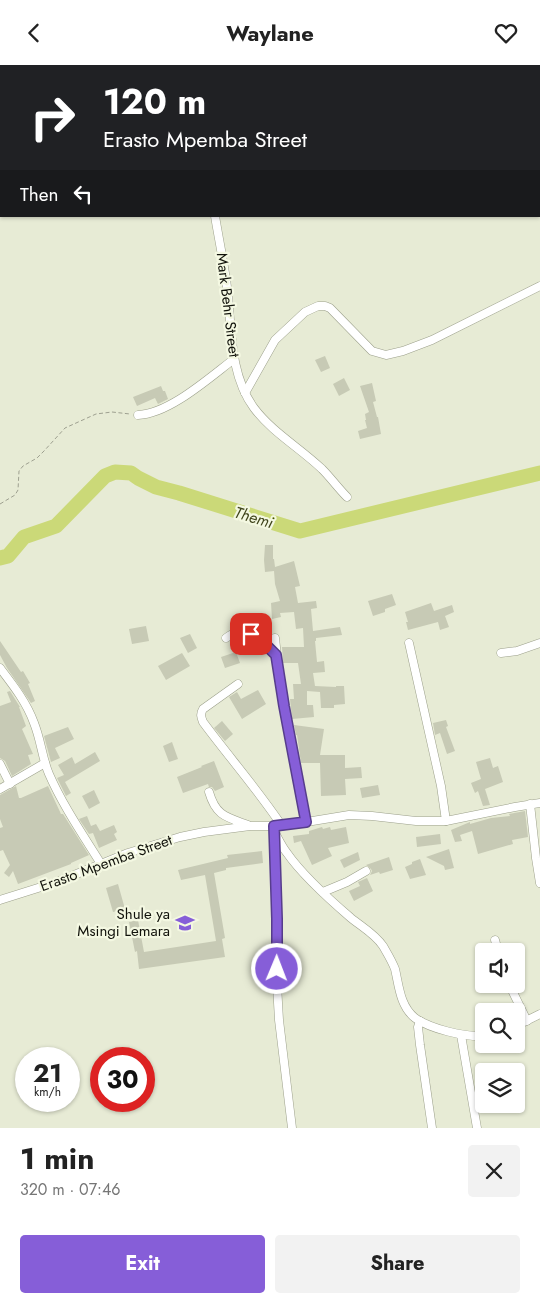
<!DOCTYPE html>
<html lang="en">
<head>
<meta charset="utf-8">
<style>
	:root { --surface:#fff; --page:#f2f2f2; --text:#222; --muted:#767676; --accent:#865ed8 }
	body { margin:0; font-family:Jost,sans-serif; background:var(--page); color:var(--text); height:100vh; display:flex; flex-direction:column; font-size:19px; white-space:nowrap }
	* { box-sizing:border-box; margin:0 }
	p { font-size:16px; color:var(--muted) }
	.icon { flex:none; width:28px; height:28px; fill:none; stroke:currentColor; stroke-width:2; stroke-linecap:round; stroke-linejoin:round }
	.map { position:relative; height:1063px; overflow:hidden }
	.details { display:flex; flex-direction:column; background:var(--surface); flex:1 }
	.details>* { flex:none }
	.hud { position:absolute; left:0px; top:0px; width:540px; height:152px; box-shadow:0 1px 4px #0004; background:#202124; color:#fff; overflow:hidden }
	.controls { position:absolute; left:475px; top:878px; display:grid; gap:10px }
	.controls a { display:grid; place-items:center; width:50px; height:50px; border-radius:5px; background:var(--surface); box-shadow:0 1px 4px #0004; font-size:25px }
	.speed { position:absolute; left:15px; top:982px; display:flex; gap:10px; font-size:25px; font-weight:700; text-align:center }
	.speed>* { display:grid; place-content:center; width:65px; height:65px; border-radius:50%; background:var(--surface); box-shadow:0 1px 4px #0004; line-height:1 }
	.speed small { font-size:12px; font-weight:400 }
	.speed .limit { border:8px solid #d22; background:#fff; color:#111 }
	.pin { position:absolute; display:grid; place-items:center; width:42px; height:42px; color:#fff; margin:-21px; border-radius:10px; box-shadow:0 2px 8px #0006 }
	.me { position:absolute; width:55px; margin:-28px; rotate:1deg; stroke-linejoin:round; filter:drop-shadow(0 0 4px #0008) }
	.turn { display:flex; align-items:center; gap:18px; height:105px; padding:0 20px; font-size:22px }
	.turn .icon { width:65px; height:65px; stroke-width:2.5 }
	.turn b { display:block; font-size:35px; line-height:42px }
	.then { display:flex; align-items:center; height:48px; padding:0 20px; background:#0003; gap:10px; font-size:19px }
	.round { display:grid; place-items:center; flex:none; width:52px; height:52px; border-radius:5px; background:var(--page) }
	.head { display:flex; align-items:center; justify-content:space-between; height:85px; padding:0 20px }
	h1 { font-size:30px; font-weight:700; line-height:38px }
	.cta { display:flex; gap:10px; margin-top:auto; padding:10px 20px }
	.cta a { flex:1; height:58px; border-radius:5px; background:var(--accent); color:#fff; font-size:20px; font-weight:700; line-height:58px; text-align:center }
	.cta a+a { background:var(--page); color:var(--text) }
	header { display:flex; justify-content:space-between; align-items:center; height:65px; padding:0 20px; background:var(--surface); font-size:22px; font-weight:700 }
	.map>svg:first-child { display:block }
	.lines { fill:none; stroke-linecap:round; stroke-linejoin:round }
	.river { stroke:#cbd978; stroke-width:15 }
	.building { fill:#c7cab5 }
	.minor-casing { stroke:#9ca08b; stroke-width:9 }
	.path { stroke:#9ea090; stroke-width:1; stroke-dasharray:4 2.5; stroke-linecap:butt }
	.minor { stroke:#fff; stroke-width:8 }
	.route-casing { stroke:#573d8c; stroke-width:12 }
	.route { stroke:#865ed8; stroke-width:9 }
	.labels { text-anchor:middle; stroke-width:4.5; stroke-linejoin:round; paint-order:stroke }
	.street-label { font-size:15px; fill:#11120b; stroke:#f4f8e2 }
	.poi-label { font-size:15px; fill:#11120b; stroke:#f4f8e2; text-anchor:end }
	.water-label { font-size:16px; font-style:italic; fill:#3f441b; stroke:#f4f8e2 }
</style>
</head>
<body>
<header><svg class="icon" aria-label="back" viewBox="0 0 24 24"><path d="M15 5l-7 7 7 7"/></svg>Waylane<svg class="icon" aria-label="heart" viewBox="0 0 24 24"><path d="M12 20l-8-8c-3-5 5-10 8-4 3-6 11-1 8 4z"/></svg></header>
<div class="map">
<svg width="540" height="1063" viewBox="0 0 540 1063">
	<rect width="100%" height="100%" fill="#e7ebd5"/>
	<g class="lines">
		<path class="river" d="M0,493L8,491L24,472L56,461L105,411L115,407L131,408L138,413L156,422L179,428L300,466L540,408"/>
	</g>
	<g class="building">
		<path d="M325,291L330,303L321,307L315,295Z"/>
		<path d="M344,313L350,325L339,331L333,319Z"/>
		<path d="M372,318L376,336L373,337L377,352H378L381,369L360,374L358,366L367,363L365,355H366L365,349L369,347L360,321Z"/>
		<path d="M161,321L163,326H165L168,334L158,339L155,333L137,341L133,332Z"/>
		<path d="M265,480H273V494H274L275,502L294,496L300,521L295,522L298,538L316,536L317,543L311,544L313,566L340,562L342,570L316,573V576H315L317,597L324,596L325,607L313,608L315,621L336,622V621H344L345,639L334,640V643H321L320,627L307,626V640H313L314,652L292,654L290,634H294L293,619H301L298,598H283L282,582H304L303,563L296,564L294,547L280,548L281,552L272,554L271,538L280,536L275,519L274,506L265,507L264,495Z"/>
		<path d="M392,529L396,540L385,544V547L373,551L368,536Z"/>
		<path d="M431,538L434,546L452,540L454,547L445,551L449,562L440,565L438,557L408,565L406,557H408L405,547Z"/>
		<path d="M146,561L149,576L132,579L129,564Z"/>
		<path d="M190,569L197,583L188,588L180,573Z"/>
		<path d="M0,576L21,607L23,606L30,618L28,619L35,636L31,638L7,603L0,590Z"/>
		<path d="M236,587L240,598L225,603L221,592Z"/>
		<path d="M182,588L190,601L166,615L158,601Z"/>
		<path d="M258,625L266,639L242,654L229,632L237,627L241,634Z"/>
		<path d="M10,626L20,642H19L26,661L22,664L33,689L28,690L31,699L12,711L5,696L0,693V641L11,637L7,627Z"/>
		<path d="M446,655L448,661L446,662L455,686L447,689L440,668L435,670L433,658Z"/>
		<path d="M222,656L233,669L225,676L214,663Z"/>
		<path d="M294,660L324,664L320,690H345V703L361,702L362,713L345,714L346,730L321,731L320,698H301L297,670H296Z"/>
		<path d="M68,662L74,674L55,683L60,693L51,697L44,671Z"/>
		<path d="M172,677L178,694L169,697L163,681Z"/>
		<path d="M95,687L100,696L65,717L71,728L66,731L57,713L64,710L58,700L72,692L75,699Z"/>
		<path d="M490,693L493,703L498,701L503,717L485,724L490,740L483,741L478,726L475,728L471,718L481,714L476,697Z"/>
		<path d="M214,696L224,722L215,726L212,722H209L208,719L183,728L177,712L202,702L201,701Z"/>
		<path d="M378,720L380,730L362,733L360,723Z"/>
		<path d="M16,721L19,733H21L48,721L61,749H63L89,790L71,798V799L18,819L13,806L9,812L4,808L10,800L3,785L0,786V763L3,762L0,754V730Z"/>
		<path d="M94,725L100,738L89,744L82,731Z"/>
		<path d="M525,746L528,772L512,775L513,779L478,789L472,766L460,770L462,776L455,777L451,765L470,757V759L491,753L510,751L509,749Z"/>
		<path d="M87,751L91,761L96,759L100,766L114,760L117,767L114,769L117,775L99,783L93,768L89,769L79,754Z"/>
		<path d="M322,762L323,764L330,762L331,765L346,762L349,778L328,783L332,791L312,800L301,776L294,778L293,771L309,769V766Z"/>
		<path d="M440,769L441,779L417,782L416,772Z"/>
		<path d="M449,784L454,803L445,805L444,801L426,792Z"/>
		<path d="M262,786L263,798L226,803V805L214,808L225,873L222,874L225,892L139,904L137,886L135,887L129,857L138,855L144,887L216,876L205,810L181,815L178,805L228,793L227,790Z"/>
		<path d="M358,787L360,795L344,803L340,795Z"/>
		<path d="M389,792L393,805L380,809L379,807L370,810L372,806L371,804L366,800Z"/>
		<path d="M420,794L426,810L410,814L405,802L412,799V797Z"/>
		<path d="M367,813L373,826L354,836L349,826L360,821L358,817Z"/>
		<path d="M118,819L125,844L113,847L106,823Z"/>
	</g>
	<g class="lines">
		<g class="minor-casing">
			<g id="minor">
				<path d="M181,0V1"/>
				<path d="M0,53L1,54"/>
				<path d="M215,151C219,175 224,199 227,222C232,263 229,309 254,343C272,367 300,383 322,404C331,413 338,423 347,432"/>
				<path d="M245,328L275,275L305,247L318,241H325L330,243L372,286L386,290L403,286L432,275L540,221"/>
				<path d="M138,350C169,349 209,313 234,294"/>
				<path d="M226,573C247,557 261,575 276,590"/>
				<path d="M275,573L280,620L306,757"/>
				<path d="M409,578L441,721L446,756"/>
				<path d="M501,588L517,586L540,578"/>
				<path d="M0,603C13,620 27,638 34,658C41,675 42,693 49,709C63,741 83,770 101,799"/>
				<path d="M238,619L203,644C200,649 201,652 203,657C229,692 258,725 282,761"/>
				<path d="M0,699L10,719"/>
				<path d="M0,724L45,698"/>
				<path d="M209,727C216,751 226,752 248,760"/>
				<path d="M530,739L536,793L540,818"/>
				<path d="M275,768C279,775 282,782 287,788C303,811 330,835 351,853C362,862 375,869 383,881C387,888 392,896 395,904C399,921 400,941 415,953C431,964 464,972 484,971"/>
				<path d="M275,771L277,854V920L279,955L292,1063"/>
				<path d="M323,827L347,817L366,806"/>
				<path d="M0,835L57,817L128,788L180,772L204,767L250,761H282L349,750L372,751L416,756H446L515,742L540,738"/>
				<path d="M495,875L498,886"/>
				<path d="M509,919L527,956"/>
				<path d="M420,956L418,962L420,980L432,1063"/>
				<path d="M516,961L540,949"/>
				<path d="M461,970L477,1063"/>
			</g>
		</g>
		<path class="path" d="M0,439L15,430L18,425L19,406L23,401L37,393L44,386L65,363L96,349L112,347L130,349"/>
		<use href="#minor" class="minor"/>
	</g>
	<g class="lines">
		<g class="route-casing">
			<path id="route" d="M251,569L260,574L276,590L284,641L306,757L274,761L277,854V904"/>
		</g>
		<use href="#route" class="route"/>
	</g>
	<defs>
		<g id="school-bare" transform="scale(1.5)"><path d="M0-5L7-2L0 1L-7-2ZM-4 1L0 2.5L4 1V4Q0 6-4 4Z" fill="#865ed8" stroke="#f4f8e2" stroke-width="2.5" paint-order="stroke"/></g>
	</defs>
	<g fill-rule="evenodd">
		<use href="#school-bare" x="185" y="858"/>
	</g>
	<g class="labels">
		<g class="street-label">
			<text transform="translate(228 240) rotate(83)" y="5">Mark Behr Street</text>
			<text transform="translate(106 798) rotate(-20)" y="5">Erasto Mpemba Street</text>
		</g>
		<g class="poi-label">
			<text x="170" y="854">Shule ya<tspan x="170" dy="17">Msingi Lemara</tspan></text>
		</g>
		<g class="water-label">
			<text transform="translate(254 452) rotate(17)" y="6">Themi</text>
		</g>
	</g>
</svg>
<div class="controls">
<a><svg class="icon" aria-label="sound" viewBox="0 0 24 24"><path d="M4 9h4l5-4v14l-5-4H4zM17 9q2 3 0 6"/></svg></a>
<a><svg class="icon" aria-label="search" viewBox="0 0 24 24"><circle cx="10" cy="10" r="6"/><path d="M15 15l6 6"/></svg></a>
<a><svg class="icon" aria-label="layers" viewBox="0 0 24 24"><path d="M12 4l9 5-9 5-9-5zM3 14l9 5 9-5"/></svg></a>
</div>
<div class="speed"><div>21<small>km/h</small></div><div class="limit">30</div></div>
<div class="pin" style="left:251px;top:569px;background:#d93025"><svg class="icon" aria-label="arrive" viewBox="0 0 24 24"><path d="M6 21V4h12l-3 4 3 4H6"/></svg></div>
<svg class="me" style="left:277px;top:904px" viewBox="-20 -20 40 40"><circle r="17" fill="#865ed8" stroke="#fff" stroke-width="3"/><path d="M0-11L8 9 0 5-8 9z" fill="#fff"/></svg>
<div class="hud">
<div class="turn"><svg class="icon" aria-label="right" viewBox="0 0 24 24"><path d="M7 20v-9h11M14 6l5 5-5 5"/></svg><div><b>120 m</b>Erasto Mpemba Street</div></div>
<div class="then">Then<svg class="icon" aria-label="left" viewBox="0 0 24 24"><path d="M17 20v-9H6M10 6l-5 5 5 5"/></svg></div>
</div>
</div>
<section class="details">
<div class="head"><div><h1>1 min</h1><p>320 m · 07:46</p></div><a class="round"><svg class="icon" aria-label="close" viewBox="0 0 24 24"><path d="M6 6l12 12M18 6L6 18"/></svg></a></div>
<div class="cta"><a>Exit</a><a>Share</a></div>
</section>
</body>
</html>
